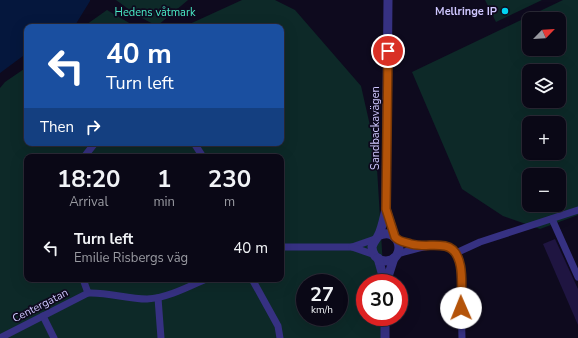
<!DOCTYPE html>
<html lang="en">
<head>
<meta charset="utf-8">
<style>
	:root { --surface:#0a0816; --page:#181623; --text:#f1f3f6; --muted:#999aa1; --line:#2a2935 }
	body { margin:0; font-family:"Nunito Sans",sans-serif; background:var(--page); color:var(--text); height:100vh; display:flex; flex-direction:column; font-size:15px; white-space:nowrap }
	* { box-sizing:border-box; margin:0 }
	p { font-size:13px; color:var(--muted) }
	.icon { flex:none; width:22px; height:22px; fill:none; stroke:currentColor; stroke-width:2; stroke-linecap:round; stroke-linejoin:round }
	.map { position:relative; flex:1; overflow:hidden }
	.panel { position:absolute; left:24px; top:154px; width:260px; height:128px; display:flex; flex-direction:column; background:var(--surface); border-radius:8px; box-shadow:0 4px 16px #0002,0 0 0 1px var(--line) }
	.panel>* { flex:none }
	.guide { position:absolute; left:24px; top:24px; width:260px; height:122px; border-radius:8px; box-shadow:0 4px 16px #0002,0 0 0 1px var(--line); background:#1a4fa0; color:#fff; overflow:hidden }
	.needle { width:26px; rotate:65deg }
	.fabs { position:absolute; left:522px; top:12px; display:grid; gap:8px }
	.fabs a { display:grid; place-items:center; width:44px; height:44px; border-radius:8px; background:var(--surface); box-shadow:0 4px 16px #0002,0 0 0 1px var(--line); font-size:20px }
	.speed { position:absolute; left:296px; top:274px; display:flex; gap:8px; font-size:20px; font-weight:700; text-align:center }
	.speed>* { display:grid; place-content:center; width:52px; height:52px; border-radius:50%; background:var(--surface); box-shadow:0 4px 16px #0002,0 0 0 1px var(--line); line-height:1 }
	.speed small { font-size:10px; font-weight:400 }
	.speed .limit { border:6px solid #d22; background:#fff; color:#111 }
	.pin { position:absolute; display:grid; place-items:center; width:34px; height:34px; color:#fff; margin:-17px; border:2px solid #fff; border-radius:50%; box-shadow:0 1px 4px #0007 }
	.me { position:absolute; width:44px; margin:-22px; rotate:359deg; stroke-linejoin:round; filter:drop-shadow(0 0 3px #0008) }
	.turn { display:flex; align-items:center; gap:14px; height:84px; padding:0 16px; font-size:18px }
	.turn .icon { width:52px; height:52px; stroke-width:2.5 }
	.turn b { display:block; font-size:28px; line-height:34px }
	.then { display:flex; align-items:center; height:38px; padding:0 16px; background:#0003; gap:8px; font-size:15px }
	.eta { display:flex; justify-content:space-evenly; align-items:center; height:68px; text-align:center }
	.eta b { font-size:24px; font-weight:700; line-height:28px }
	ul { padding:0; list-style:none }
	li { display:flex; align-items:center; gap:12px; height:52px; padding:0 16px }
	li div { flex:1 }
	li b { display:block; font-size:15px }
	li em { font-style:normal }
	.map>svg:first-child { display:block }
	.green { fill:#0d2928; fill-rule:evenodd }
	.water { fill:#05173d }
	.building { fill:#1f1541 }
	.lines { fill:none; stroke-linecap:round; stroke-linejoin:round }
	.minor { stroke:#363182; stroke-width:7 }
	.tertiary { stroke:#363182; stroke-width:9 }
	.route-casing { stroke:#753606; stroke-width:10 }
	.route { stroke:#b45309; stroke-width:7 }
	.poi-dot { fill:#00d3f2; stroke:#0e0a1e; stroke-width:1.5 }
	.labels { text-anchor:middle; stroke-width:3.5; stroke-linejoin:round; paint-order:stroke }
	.poi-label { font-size:11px; font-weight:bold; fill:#cfc7ff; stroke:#0e0a1e; text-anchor:end }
	.park-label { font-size:11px; fill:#4ae9c5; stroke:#0e0a1e }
	.street-label { font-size:11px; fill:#cfc7ff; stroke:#0e0a1e }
</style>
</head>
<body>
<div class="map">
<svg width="578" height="338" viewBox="0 0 578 338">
	<rect width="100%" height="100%" fill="#0e0a1e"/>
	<g class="green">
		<path d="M116,0H188L157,26L138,16Z"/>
		<path d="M242,0H275L295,10L361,86L376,152L384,283H365V317H386L387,338H0V88L5,82L27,67V143H281V27H183ZM27,157H281V279H27ZM305,283H339V317H305Z"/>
		<path d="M485,0H542L496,22Z"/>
		<path d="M563,0H578V215L540,229L503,216L462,189L412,72ZM529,19H559V49H529ZM529,71H559V101H529ZM529,123H559V153H529ZM529,175H559V205H529Z"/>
		<path d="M107,10L136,27H83Z"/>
	</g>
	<path class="water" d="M0,0H90V1L74,27H27V53L0,73Z"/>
	<path class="building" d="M555,239L578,289V325L543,244Z"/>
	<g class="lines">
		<g class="minor">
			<path d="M194,143L203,157"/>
			<path d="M84,157L95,143"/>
			<path d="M552,219L578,277"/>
			<path d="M397,241L421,247"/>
			<path d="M281,247H352L375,239"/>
			<path d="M352,247L375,255"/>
			<path d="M456,253L480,242L578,210"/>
			<path d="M397,254C412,250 444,238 456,252C458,255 459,258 460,261L462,338"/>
			<path d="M83,279L88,293"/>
			<path d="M252,279L278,326L280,338"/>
			<path d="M158,298L161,338"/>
			<path d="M43,316L54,338"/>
			<path d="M0,338L88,293C108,292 127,299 147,299C167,298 188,287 206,279"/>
		</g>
		<g class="tertiary">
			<path d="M386,209L395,237"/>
			<path d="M378,236C401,225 407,260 386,261C382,261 378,259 375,256C373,253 372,250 372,247C373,242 376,240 378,236C382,229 384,217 386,209L388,0"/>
			<path d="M378,258L385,283"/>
			<path d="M386,283L394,258"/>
			<path d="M385,317V338"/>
		</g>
	</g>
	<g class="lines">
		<g class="route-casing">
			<path id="route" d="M388,51L386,209L395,237C399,242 405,242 411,244C423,247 434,244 445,246C467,250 461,291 461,308"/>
		</g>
		<use href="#route" class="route"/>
	</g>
	<circle class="poi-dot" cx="505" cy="11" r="4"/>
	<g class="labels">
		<g class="poi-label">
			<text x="497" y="15">Mellringe IP</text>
		</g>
		<g class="park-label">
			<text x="155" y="16">Hedens våtmark</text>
		</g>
		<g class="street-label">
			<text transform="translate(375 128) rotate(-90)" y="4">Sandbackavägen</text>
			<text transform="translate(40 305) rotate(-27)" y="4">Centergatan</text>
		</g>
	</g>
</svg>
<div class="fabs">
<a><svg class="needle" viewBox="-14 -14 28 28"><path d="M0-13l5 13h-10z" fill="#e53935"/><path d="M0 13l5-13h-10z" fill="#999aa1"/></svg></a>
<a><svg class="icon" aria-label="layers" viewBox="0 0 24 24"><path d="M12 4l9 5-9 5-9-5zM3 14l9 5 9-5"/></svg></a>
<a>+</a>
<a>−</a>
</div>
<div class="speed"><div>27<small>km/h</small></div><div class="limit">30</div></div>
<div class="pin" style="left:388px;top:51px;background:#d93025"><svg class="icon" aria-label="arrive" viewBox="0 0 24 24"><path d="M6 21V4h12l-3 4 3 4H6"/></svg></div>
<svg class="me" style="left:461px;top:308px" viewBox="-20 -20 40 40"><circle r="19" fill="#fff"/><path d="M0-13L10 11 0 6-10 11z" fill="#b45309"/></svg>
<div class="guide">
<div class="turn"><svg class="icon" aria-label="left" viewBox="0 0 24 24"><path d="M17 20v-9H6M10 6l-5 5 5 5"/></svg><div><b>40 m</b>Turn left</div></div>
<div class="then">Then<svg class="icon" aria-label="right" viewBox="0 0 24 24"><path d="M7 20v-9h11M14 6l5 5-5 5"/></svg></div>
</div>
<section class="panel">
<div class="eta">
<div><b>18:20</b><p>Arrival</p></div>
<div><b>1</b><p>min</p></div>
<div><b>230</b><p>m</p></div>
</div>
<ul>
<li><svg class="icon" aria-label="left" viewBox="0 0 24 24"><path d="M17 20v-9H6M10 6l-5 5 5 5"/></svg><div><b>Turn left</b><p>Emilie Risbergs väg</p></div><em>40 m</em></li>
</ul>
</section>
</div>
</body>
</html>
